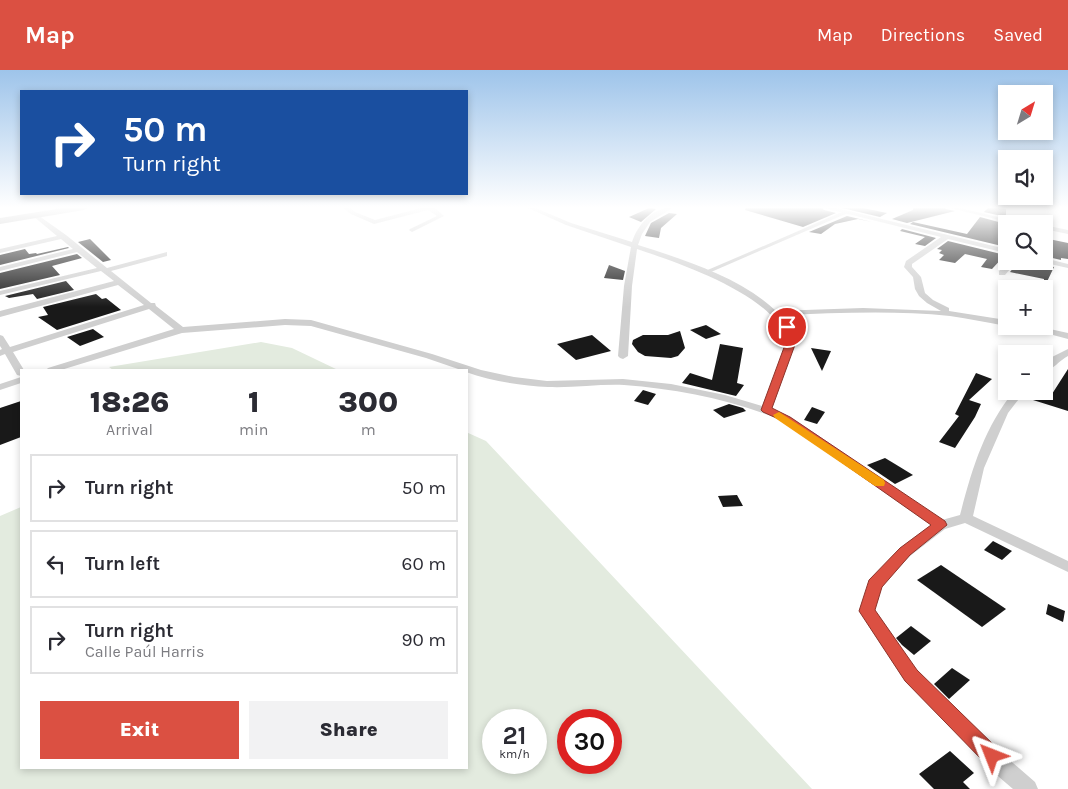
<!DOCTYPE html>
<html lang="en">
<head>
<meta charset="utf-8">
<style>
	:root { --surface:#fff; --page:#f2f2f3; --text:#2b2b33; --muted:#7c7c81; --line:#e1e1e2; --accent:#db5042 }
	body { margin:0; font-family:Karla,sans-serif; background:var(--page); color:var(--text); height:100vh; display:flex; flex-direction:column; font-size:19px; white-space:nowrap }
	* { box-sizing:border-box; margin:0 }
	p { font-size:16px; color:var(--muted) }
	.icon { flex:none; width:28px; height:28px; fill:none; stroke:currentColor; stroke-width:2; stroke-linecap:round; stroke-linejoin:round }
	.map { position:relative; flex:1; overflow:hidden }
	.panel { position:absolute; left:20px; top:299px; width:448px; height:400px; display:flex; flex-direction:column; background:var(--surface); border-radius:0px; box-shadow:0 2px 8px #0003 }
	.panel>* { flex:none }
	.hud { position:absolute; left:20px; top:20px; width:448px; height:105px; border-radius:0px; box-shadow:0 2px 8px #0003; background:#1a4fa0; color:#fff; overflow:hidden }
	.needle { width:32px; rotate:38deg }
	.tools { position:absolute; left:998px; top:15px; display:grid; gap:10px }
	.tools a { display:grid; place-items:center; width:55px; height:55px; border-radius:0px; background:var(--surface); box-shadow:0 2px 8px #0003; font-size:25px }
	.speed { position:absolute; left:482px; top:639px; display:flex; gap:10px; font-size:25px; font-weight:700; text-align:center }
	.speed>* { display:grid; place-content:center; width:65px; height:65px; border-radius:50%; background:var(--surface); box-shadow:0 2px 8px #0003; line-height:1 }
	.speed small { font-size:12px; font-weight:400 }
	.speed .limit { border:8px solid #d22; background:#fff; color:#111 }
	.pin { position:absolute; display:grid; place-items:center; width:42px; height:42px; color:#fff; margin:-21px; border:2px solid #fff; border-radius:50%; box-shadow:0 1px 5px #0007 }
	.me { position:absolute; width:55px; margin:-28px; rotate:315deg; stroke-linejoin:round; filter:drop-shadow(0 0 4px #0008) }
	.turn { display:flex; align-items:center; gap:18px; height:105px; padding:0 20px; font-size:22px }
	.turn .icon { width:65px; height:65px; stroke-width:2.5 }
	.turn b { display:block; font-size:35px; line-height:42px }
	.eta { display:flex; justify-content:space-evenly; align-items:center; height:85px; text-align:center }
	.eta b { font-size:30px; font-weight:800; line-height:35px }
	.primary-button { display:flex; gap:10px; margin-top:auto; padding:10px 20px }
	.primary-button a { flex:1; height:58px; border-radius:0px; background:var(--accent); color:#fff; font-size:20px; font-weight:800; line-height:58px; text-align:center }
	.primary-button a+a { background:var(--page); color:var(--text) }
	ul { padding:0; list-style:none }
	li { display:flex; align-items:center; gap:15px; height:68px; margin:0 10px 8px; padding:0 10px; border:2px solid var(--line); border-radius:0px }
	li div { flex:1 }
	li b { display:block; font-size:19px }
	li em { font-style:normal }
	header { display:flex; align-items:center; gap:30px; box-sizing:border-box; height:70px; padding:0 25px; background:var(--accent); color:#fff }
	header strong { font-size:24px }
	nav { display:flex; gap:28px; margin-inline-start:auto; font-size:18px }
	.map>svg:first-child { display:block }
	.green { fill:#e3ebdf; fill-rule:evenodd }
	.building { fill:#191919 }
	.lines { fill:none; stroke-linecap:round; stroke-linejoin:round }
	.lane { stroke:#cfcfcf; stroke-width:3 }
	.street { fill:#cfcfcf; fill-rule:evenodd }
	.primary { fill:#aaa; fill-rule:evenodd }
	.route { fill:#db5042; stroke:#8e342b }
	.slow { fill:#f59e0b }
</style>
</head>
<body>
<header>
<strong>Map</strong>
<nav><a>Map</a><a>Directions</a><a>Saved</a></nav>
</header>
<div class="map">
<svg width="1068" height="719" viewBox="0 0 1068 719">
	<rect width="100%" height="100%" fill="#fff"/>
	<g class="green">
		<path d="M261,272L292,278L338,300H113L109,297Z"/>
		<path d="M466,362L486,371L812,719H0V446L21,437V698H466ZM494,650H536V692H494ZM569,650H611V692H569Z"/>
	</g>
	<g class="building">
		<path d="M746,137H821L824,140L836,143L803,157L745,140Z"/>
		<path d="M838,137L863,138L887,143L880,147Z"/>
		<path d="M913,137H944L946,139L955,141L907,153L892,149L913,140Z"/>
		<path d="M989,137L1006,139V147L984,142Z"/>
		<path d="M649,138L656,139L641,152L629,147Z"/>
		<path d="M669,143L677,144L661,158L659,168L645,166L651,153Z"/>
		<path d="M847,146L872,152L858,149L835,154L821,164L809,162Z"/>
		<path d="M980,147L1006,154V177L910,154L913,152L967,164Z"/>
		<path d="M902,159L936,168L925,176L915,174L925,167L900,161Z"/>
		<path d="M1044,168L1068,173V189L1061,188V190L1044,186Z"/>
		<path d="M90,169L111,190L103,192L78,172Z"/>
		<path d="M948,171L1005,185L992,199L981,197L987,189L965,184L955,193L939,190L944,185L939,183L942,180L937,179Z"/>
		<path d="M68,177L69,178L0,195V185L25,179L29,184L36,183L37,184Z"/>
		<path d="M77,184L82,188L52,196L60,205L0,219V203Z"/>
		<path d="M1019,191H1039L1041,194L1054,197L1044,218V209L1010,202Z"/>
		<path d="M609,195L625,201L623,210L604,208Z"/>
		<path d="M66,211L74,220L37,229L33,224L9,228L5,226Z"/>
		<path d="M96,224L102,229L106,228L121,240L57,260L38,247L48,245L43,237Z"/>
		<path d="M706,255L721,264L706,269L690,260Z"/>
		<path d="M93,259L104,267L80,276L67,267Z"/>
		<path d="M680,261L685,278L678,286L671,288L645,286L638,282L632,274L633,270L643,265H668Z"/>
		<path d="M592,265L611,281L576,290L557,274Z"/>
		<path d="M720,274L743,278L737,313L744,315L736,326L682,313L690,303L712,310Z"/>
		<path d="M811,278L831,281L822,301Z"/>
		<path d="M1068,299V341L1033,330L1038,321L1052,324Z"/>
		<path d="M976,303L992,309L969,330L981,334L975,347L955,378L939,372L959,346L955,344Z"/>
		<path d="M643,320L656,324L648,335L634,331Z"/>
		<path d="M21,331V367L0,375V338Z"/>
		<path d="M729,334L743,338L746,341L724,348L713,340Z"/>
		<path d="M812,337L825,342L817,354L804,350Z"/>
		<path d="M885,388L895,394L913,405L895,414L867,395Z"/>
		<path d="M737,425L743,436L723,437L718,426Z"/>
		<path d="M993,471L1012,481L1002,490L984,480Z"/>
		<path d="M941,495L1006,539L982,557L917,510Z"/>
		<path d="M1048,534L1065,541L1063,552L1046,544Z"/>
		<path d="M911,556L931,571L914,585L902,575L896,568Z"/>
		<path d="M952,598L970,610L949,629L934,614Z"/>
		<path d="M950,681L974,703L963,712L970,719H934L919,704Z"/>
	</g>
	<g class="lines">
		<path class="lane" d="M707,202L846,142"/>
		<g class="street">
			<path d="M342,137H348L355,142L375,150L425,137H434L444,146L412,162L409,160L410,159L437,146L428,140L374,154L351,144Z"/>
			<path d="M526,137H533L571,153L632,172C638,154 653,137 674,137L650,152L642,164L638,175C685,190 740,207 776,241L863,238L941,241L927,233L919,226L915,219L913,207L904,197L906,191L941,167L824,138L823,137H832L1006,179V183L948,169L912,194V197L921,207L925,223L933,230L949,238V241L1006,250V256C987,252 969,249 950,246C894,240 837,243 781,245L788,252L795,274L772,339L791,347L942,450L960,445C972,399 984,358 1014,321H1025L1008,343L984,398L973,446L1068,491V502L965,453L945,459L910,486L882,516L875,540L917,601L1013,693L1035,712L1038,719H1013L999,707L905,611L859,541L870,510L900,478L931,455L783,351C734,330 678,319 624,315C599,314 574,318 548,317C522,316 491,311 466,302V300H461L426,288L311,256L285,255L182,263L61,300H46L48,298L174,259L149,239L13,282L24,300H21V306L17,305L5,284L0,286V280L2,279L0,276V265L3,266L10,277L144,235L118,215L0,247V241L114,211L101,201L0,225V221L97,198L77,182L0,201V197L73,179L61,169L0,183V179L57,166L33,146L32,145L35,143L66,165L107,198L167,182V186L111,201L151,233H155L156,236L183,257L285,249L311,250L432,284L481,300L514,307L547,311L623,309L671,314L725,325L762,336C766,326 787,277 786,271C778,226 676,192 637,179L632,216L628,286L623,289L620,288L618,286L624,216L631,177L566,155Z"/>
			<path d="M946,137H955L1029,154H1016Z"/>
			<path d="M1044,155L1068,160V164L1044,159Z"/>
			<path d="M1044,188L1068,194V198L1041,192L1044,191Z"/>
			<path d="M1010,191H1017L1005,205H999V201Z"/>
			<path d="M1019,256H1036L1068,263V269Z"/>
			<path d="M1068,279V286C1060,290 1052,300 1044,303V295L1052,287Z"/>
			<path d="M21,307V313L0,320V314Z"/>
		</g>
		<path class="primary" d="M69,137H89L84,140L0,154V148Z"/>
	</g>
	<linearGradient id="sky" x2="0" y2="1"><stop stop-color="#9ec4ea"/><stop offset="0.58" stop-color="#fff"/><stop offset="1" stop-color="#fff" stop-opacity="0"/></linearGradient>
	<rect width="1068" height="237" fill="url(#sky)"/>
	<path class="route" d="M784,255H790L796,272L772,338L790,347L945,451L947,455L910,485L882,517L875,540L917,600L999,680L1002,686L999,693L992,696L985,693L905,611L859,541L869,510L900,478L931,455L783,351L763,342L761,340L786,272L783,257Z"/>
	<path class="slow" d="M779,342L884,410L885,413L884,416H875L775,348L773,345Z"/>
</svg>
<div class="tools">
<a><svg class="needle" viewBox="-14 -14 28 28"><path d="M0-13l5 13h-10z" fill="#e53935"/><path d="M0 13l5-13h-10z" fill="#7c7c81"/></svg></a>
<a><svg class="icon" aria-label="sound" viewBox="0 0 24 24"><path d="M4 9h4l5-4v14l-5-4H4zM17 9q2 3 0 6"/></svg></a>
<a><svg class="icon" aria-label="search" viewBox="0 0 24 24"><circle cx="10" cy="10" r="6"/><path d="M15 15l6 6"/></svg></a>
<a>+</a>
<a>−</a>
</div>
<div class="speed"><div>21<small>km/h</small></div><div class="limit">30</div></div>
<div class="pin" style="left:787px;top:257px;background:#d93025"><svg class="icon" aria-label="arrive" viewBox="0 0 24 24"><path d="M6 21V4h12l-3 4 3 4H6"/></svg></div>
<svg class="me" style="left:992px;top:686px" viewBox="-20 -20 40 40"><path d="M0-17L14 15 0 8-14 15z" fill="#db5042" stroke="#fff" stroke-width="4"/></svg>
<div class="hud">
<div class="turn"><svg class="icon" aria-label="right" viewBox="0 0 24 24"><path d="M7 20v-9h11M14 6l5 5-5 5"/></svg><div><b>50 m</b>Turn right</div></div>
</div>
<section class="panel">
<div class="eta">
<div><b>18:26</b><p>Arrival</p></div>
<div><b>1</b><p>min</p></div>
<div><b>300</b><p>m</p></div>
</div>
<ul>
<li><svg class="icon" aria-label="right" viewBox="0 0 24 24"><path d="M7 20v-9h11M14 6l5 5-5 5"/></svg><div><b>Turn right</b></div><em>50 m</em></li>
<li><svg class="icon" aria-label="left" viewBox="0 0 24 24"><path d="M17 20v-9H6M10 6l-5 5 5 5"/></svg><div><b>Turn left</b></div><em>60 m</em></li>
<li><svg class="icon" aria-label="right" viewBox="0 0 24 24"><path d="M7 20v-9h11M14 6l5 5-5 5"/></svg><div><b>Turn right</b><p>Calle Paúl Harris</p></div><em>90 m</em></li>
</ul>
<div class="primary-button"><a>Exit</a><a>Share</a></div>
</section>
</div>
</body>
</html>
